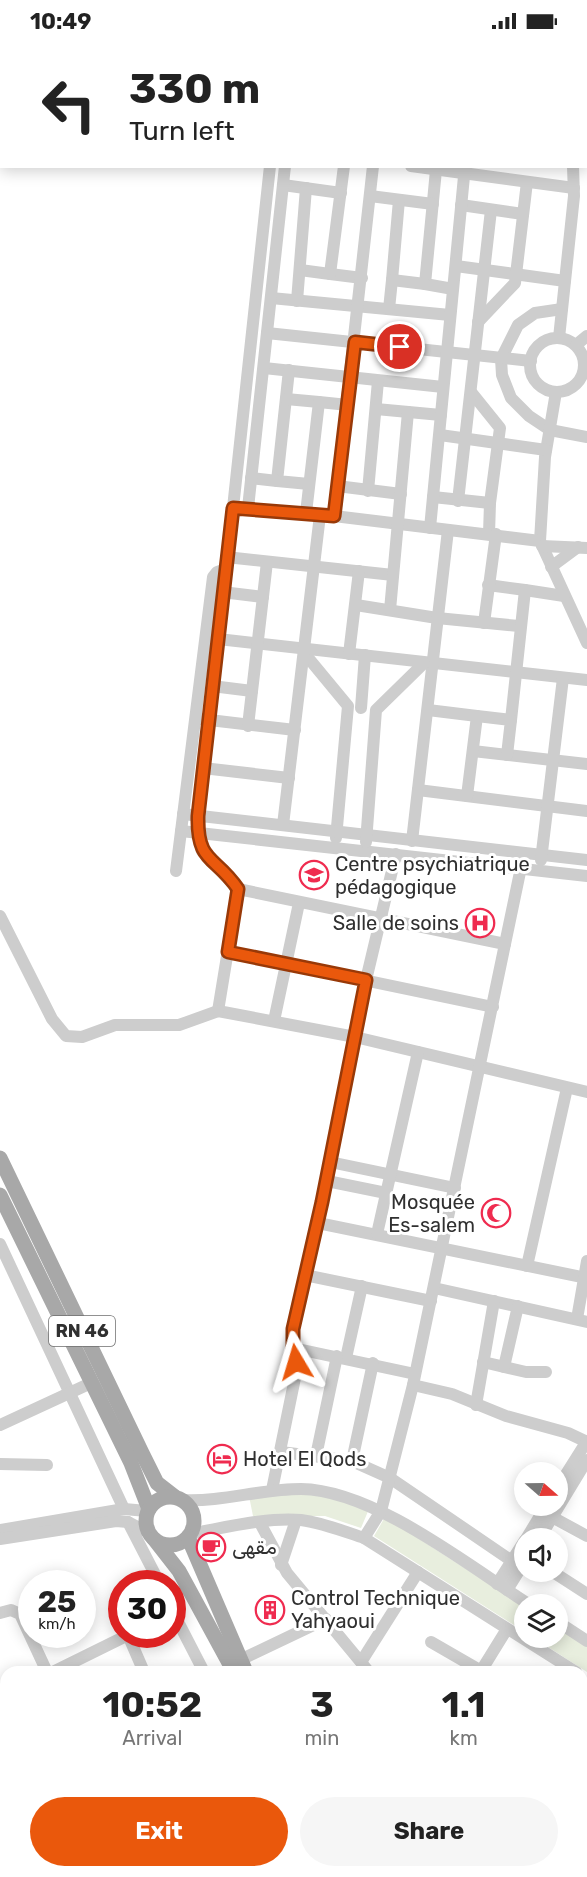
<!DOCTYPE html>
<html lang="en">
<head>
<meta charset="utf-8">
<style>
	:root { --surface:#fff; --page:#f6f6f6; --text:#222; --muted:#767676; --accent:#ea580c }
	body { margin:0; font-family:Rubik,Cairo,sans-serif; background:var(--page); color:var(--text); height:100vh; display:flex; flex-direction:column; font-size:22px; white-space:nowrap }
	* { box-sizing:border-box; margin:0 }
	p { font-size:20px; color:var(--muted) }
	.icon { flex:none; width:33px; height:33px; fill:none; stroke:currentColor; stroke-width:2; stroke-linecap:round; stroke-linejoin:round }
	.map { position:relative; flex:1; overflow:hidden }
	.sheet { position:absolute; left:0px; top:1624px; width:588px; height:212px; display:flex; flex-direction:column; background:var(--surface); border-radius:18px 18px 0 0; box-shadow:0 3px 15px #0003 }
	.sheet>* { flex:none }
	.top-card { position:absolute; left:0px; top:0px; width:588px; height:126px; box-shadow:0 3px 15px #0003; background:#fff; color:var(--text); overflow:hidden }
	.needle { width:39px; rotate:110deg }
	.tools { position:absolute; left:514px; top:1420px; display:grid; gap:12px }
	.tools a { display:grid; place-items:center; width:54px; height:54px; border-radius:50%; background:var(--surface); box-shadow:0 3px 15px #0003; font-size:30px }
	.speed { position:absolute; left:18px; top:1528px; display:flex; gap:12px; font-size:30px; font-weight:700; text-align:center }
	.speed>* { display:grid; place-content:center; width:78px; height:78px; border-radius:50%; background:var(--surface); box-shadow:0 3px 15px #0003; line-height:1 }
	.speed small { font-size:15px; font-weight:400 }
	.speed .limit { border:9px solid #d22; background:#fff; color:#111 }
	.pin { position:absolute; display:grid; place-items:center; width:51px; height:51px; color:#fff; margin:-26px; border:3px solid #fff; border-radius:50%; box-shadow:0 2px 6px #0007 }
	.me { position:absolute; width:66px; margin:-33px; rotate:353deg; stroke-linejoin:round; filter:drop-shadow(0 0 4px #0008) }
	.turn { display:flex; align-items:center; gap:21px; height:126px; padding:0 30px; font-size:27px }
	.turn .icon { width:78px; height:78px; stroke-width:2.5 }
	.turn b { display:block; font-size:42px; line-height:51px }
	.eta { display:flex; justify-content:space-evenly; align-items:center; height:102px; text-align:center }
	.eta b { font-size:36px; font-weight:700; line-height:42px }
	.primary-button { display:flex; gap:12px; margin-top:auto; padding:12px 30px }
	.primary-button a { flex:1; height:69px; border-radius:36px; background:var(--accent); color:#fff; font-size:24px; font-weight:700; line-height:69px; text-align:center }
	.primary-button a+a { background:var(--page); color:var(--text) }
	.status { display:flex; justify-content:space-between; align-items:center; height:42px; padding:0 30px; background:var(--surface); direction:ltr }
	.status svg { height:16px; fill:currentColor }
	.map>svg:first-child { display:block }
	.park { fill:#e8eede }
	.lines { fill:none; stroke-linecap:round; stroke-linejoin:round }
	.minor { stroke:#cdcdcd; stroke-width:12 }
	.major { stroke:#a8a8a8; stroke-width:15 }
	.route-casing { stroke:#983908; stroke-width:15 }
	.route { stroke:#ea580c; stroke-width:10 }
	.labels { text-anchor:middle; stroke-width:6; stroke-linejoin:round; paint-order:stroke }
	.shield { fill:#fff; stroke:#6e6e6e; stroke-width:1.5 }
	.shield-label { font-size:18px; font-weight:bold; fill:#303030 }
	.poi-label { font-size:20px; fill:#303030; stroke:#fff; text-anchor:start }
</style>
</head>
<body>
<div class="status"><b>10:49</b><svg viewBox="0 0 49 12"><path d="M0 12V9h3v3zM5 12V6h3v6zM10 12V3h3v9zM15 12V0h3v12zM26 1h20v11H26zM47 4h2v5h-2z"/></svg></div>
<div class="map">
<svg width="587" height="1835" viewBox="0 0 587 1835">
	<rect width="100%" height="100%" fill="#fff"/>
	<g class="park">
		<path d="M315,1451L369,1467L361,1486L325,1474H253L249,1454Z"/>
		<path d="M385,1475L525,1565V1590L374,1494Z"/>
		<path d="M558,1585L587,1603V1630L534,1596H558Z"/>
		<path d="M582,1788L587,1792V1826L582,1823Z"/>
	</g>
	<g class="lines">
		<g class="minor">
			<path d="M490,0L508,2"/>
			<path d="M536,0L537,2"/>
			<path d="M397,2V0"/>
			<path d="M443,2V0"/>
			<path d="M344,124L330,232L362,236"/>
			<path d="M411,124L574,146"/>
			<path d="M436,128L425,242L453,247"/>
			<path d="M283,143L341,151"/>
			<path d="M370,154L433,162"/>
			<path d="M461,163L523,172"/>
			<path d="M456,224L565,239"/>
			<path d="M300,228L330,232"/>
			<path d="M392,238L399,158"/>
			<path d="M271,256L450,273"/>
			<path d="M297,259L306,146"/>
			<path d="M389,267L392,238L425,242"/>
			<path d="M562,267L535,271L518,283L501,317L502,333L511,356L529,374L550,388L587,395"/>
			<path d="M478,280L515,241L527,140"/>
			<path d="M267,291L531,319"/>
			<path d="M559,296L574,154L573,124"/>
			<circle cx="557" cy="323" r="27"/>
			<path d="M576,303L587,294"/>
			<path d="M264,326L443,345"/>
			<path d="M289,328L277,439L309,442"/>
			<path d="M471,350L500,386L490,461L489,492"/>
			<path d="M556,350L545,415L540,499L587,601"/>
			<path d="M286,357L319,360L306,471"/>
			<path d="M319,360L348,363"/>
			<path d="M376,367L441,373"/>
			<path d="M440,393L546,408"/>
			<path d="M251,436L277,439"/>
			<path d="M337,444L401,452"/>
			<path d="M368,449L378,339"/>
			<path d="M433,455L490,461"/>
			<path d="M458,459L491,168"/>
			<path d="M233,466L270,124"/>
			<path d="M248,466L285,124"/>
			<path d="M334,474L373,124"/>
			<path d="M430,486L465,124"/>
			<path d="M540,499L334,474L233,466L197,790L202,809L238,847L218,969L355,995L587,1050"/>
			<path d="M542,504L587,506"/>
			<path d="M226,515L393,533"/>
			<path d="M551,525L578,505"/>
			<path d="M488,543L525,548"/>
			<path d="M222,550L263,555"/>
			<path d="M356,563L437,576L519,584"/>
			<path d="M390,568L408,370"/>
			<path d="M484,581L496,492"/>
			<path d="M218,597L587,638"/>
			<path d="M305,612L348,664L336,796"/>
			<path d="M349,612L359,529"/>
			<path d="M212,644L252,649"/>
			<path d="M361,666L365,613"/>
			<path d="M428,668L477,674"/>
			<path d="M201,677L295,688"/>
			<path d="M511,678L525,548L564,554"/>
			<path d="M248,684L267,520"/>
			<path d="M473,709L587,722"/>
			<path d="M203,726L289,736"/>
			<path d="M418,748L587,769"/>
			<path d="M467,754L477,674L511,678L507,713"/>
			<path d="M183,772L587,818"/>
			<path d="M283,783L320,473"/>
			<path d="M181,789L587,834"/>
			<path d="M412,799L448,488"/>
			<path d="M366,800L376,668L424,621"/>
			<path d="M541,818L563,636"/>
			<path d="M176,829L213,535L217,530L225,527"/>
			<path d="M238,847L505,902"/>
			<path d="M0,874L52,977L66,994L82,995L115,983H179L218,969"/>
			<path d="M229,910L493,965"/>
			<path d="M274,979L299,861"/>
			<path d="M330,1120L455,1146"/>
			<path d="M327,1139L386,1151"/>
			<path d="M318,1181L587,1236"/>
			<path d="M377,1192L418,1010"/>
			<path d="M0,1202L124,1467"/>
			<path d="M527,1224L567,1046"/>
			<path d="M305,1233L431,1259"/>
			<path d="M434,1246L587,1280"/>
			<path d="M577,1277L587,1219"/>
			<path d="M293,1306L415,1332"/>
			<path d="M346,1316L362,1244"/>
			<path d="M483,1320L526,1330H546"/>
			<path d="M504,1325L518,1264"/>
			<path d="M413,1343L452,1352L506,1374L568,1391L587,1400"/>
			<path d="M476,1363L494,1259"/>
			<path d="M0,1383L91,1341"/>
			<path d="M281,1410L352,1419L390,1436L512,1519"/>
			<path d="M316,1414L337,1314"/>
			<path d="M352,1419L373,1321"/>
			<path d="M0,1422L47,1423"/>
			<path d="M558,1445L587,1399"/>
			<path d="M272,1448L296,1331L293,1287L318,1181L366,938L396,812"/>
			<path d="M183,1458C222,1460 261,1447 301,1447C374,1448 469,1524 530,1563"/>
			<path d="M552,1475L587,1494"/>
			<path d="M128,1480L160,1542"/>
			<path d="M260,1481L287,1531L369,1630"/>
			<path d="M0,1488L124,1467L147,1469"/>
			<path d="M189,1492C224,1486 265,1475 301,1478C323,1481 343,1489 364,1496L576,1630"/>
			<path d="M364,1496L381,1469L413,1343L524,811"/>
			<path d="M0,1497L116,1479L128,1480L149,1491"/>
			<path d="M526,1497L546,1464"/>
			<path d="M539,1497L587,1418"/>
			<path d="M281,1523L296,1478"/>
			<path d="M553,1530L587,1552"/>
			<path d="M497,1542L525,1498"/>
			<path d="M507,1548L525,1519"/>
			<path d="M172,1568L204,1630"/>
			<path d="M0,1571L11,1568L20,1572L47,1630"/>
			<path d="M558,1580L587,1599"/>
			<path d="M128,1593L144,1630"/>
			<path d="M431,1600L483,1630"/>
			<path d="M240,1618L326,1577"/>
			<path d="M361,1620L418,1530"/>
			<path d="M481,1629L507,1587"/>
			<path d="M53,1630L128,1593"/>
			<path d="M582,1703L585,1698"/>
			<path d="M582,1739L587,1742"/>
			<path d="M0,1753L6,1750"/>
			<path d="M0,1793L6,1805"/>
			<path d="M18,1830L21,1835"/>
			<path d="M296,1830L297,1835"/>
			<path d="M580,1830L587,1835"/>
		</g>
		<g class="major">
			<path d="M0,1116L142,1411L157,1441L175,1455"/>
			<path d="M0,1153L131,1421L149,1467"/>
			<circle cx="170" cy="1479" r="24"/>
			<path d="M188,1495L246,1630"/>
			<path d="M154,1497L179,1529L234,1630"/>
			<path d="M315,1830L316,1835"/>
			<path d="M340,1830L342,1835"/>
		</g>
	</g>
	<g class="lines">
		<g class="route-casing">
			<path id="route" d="M296,1320L293,1306V1287L322,1160L366,938L228,910L238,847C215,813 197,822 198,774L233,466L334,474L355,300L400,305"/>
		</g>
		<use href="#route" class="route"/>
	</g>
	<defs>
		<g id="school-ring" transform="scale(1.5)"><circle r="9.5" fill="#fff" stroke="#ef2b4f" stroke-width="1.5"/><path d="M0-5L7-2L0 1L-7-2ZM-4 1L0 2.5L4 1V4Q0 6-4 4Z" fill="#ef2b4f"/></g>
		<g id="hospital-ring" transform="scale(1.5)"><circle r="9.5" fill="#fff" stroke="#ef2b4f" stroke-width="1.5"/><path d="M-5-5h3v3.5h4V-5h3V5h-3V1.5h-4V5h-3Z" fill="#ef2b4f"/></g>
		<g id="mosque-ring" transform="scale(1.5)"><circle r="9.5" fill="#fff" stroke="#ef2b4f" stroke-width="1.5"/><path d="M3.5-4.9A6 6 0 1 0 3.5 4.9A5 5 0 1 1 3.5-4.9Z" fill="#ef2b4f"/></g>
		<g id="hotel-ring" transform="scale(1.5)"><circle r="9.5" fill="#fff" stroke="#ef2b4f" stroke-width="1.5"/><path d="M-6-4.5h1.5V1H6V5H4.5V3h-9V5H-6ZM-4 0a1.8 1.8 0 1 1 3.6 0ZM.5 0V-2.5h3Q6-2.5 6 0Z" fill="#ef2b4f"/></g>
		<g id="cafe-ring" transform="scale(1.5)"><circle r="9.5" fill="#fff" stroke="#ef2b4f" stroke-width="1.5"/><path d="M-5.5-4.5H6V0H3Q3 3.5 0 3.5H-2.5Q-5.5 3.5-5.5 0ZM3-3.2v2h1.7v-2ZM-6 4.5H4V6H-6Z" fill="#ef2b4f"/></g>
		<g id="building-ring" transform="scale(1.5)"><circle r="9.5" fill="#fff" stroke="#ef2b4f" stroke-width="1.5"/><path d="M-4-6H4V6H1V3H-1V6H-4ZM-2.5-4.3h1.7v1.8h-1.7ZM.8-4.3h1.7v1.8H.8ZM-2.5-1h1.7V.8h-1.7ZM.8-1h1.7V.8H.8Z" fill="#ef2b4f"/></g>
	</defs>
	<g fill-rule="evenodd">
		<use href="#school-ring" x="314" y="833"/>
		<use href="#hospital-ring" x="480" y="881"/>
		<use href="#mosque-ring" x="496" y="1171"/>
		<use href="#hotel-ring" x="222" y="1417"/>
		<use href="#cafe-ring" x="211" y="1505"/>
		<use href="#building-ring" x="270" y="1568"/>
	</g>
	<g class="labels">
		<rect class="shield" x="49" y="1274" width="66" height="30" rx="4.5"/>
		<g class="shield-label">
			<text x="82" y="1295">RN 46</text>
		</g>
		<g class="poi-label">
			<text x="335" y="829">Centre psychiatrique<tspan x="335" dy="23">pédagogique</tspan></text>
			<text x="459" y="888" text-anchor="end">Salle de soins</text>
			<text x="475" y="1167" text-anchor="end">Mosquée<tspan x="475" dy="23">Es-salem</tspan></text>
			<text x="243" y="1424">Hotel El Qods</text>
			<text x="232" y="1512">مقهى</text>
			<text x="291" y="1563">Control Technique<tspan x="291" dy="23">Yahyaoui</tspan></text>
		</g>
	</g>
</svg>
<div class="tools">
<a><svg class="needle" viewBox="-14 -14 28 28"><path d="M0-13l5 13h-10z" fill="#e53935"/><path d="M0 13l5-13h-10z" fill="#767676"/></svg></a>
<a><svg class="icon" aria-label="sound" viewBox="0 0 24 24"><path d="M4 9h4l5-4v14l-5-4H4zM17 9q2 3 0 6"/></svg></a>
<a><svg class="icon" aria-label="layers" viewBox="0 0 24 24"><path d="M12 4l9 5-9 5-9-5zM3 14l9 5 9-5"/></svg></a>
</div>
<div class="speed"><div>25<small>km/h</small></div><div class="limit">30</div></div>
<div class="pin" style="left:400px;top:305px;background:#d93025"><svg class="icon" aria-label="arrive" viewBox="0 0 24 24"><path d="M6 21V4h12l-3 4 3 4H6"/></svg></div>
<svg class="me" style="left:296px;top:1320px" viewBox="-20 -20 40 40"><path d="M0-17L14 15 0 8-14 15z" fill="#ea580c" stroke="#fff" stroke-width="4"/></svg>
<div class="top-card">
<div class="turn"><svg class="icon" aria-label="left" viewBox="0 0 24 24"><path d="M17 20v-9H6M10 6l-5 5 5 5"/></svg><div><b>330 m</b>Turn left</div></div>
</div>
<section class="sheet">
<div class="eta">
<div><b>10:52</b><p>Arrival</p></div>
<div><b>3</b><p>min</p></div>
<div><b>1.1</b><p>km</p></div>
</div>
<div class="primary-button"><a>Exit</a><a>Share</a></div>
</section>
</div>
</body>
</html>
